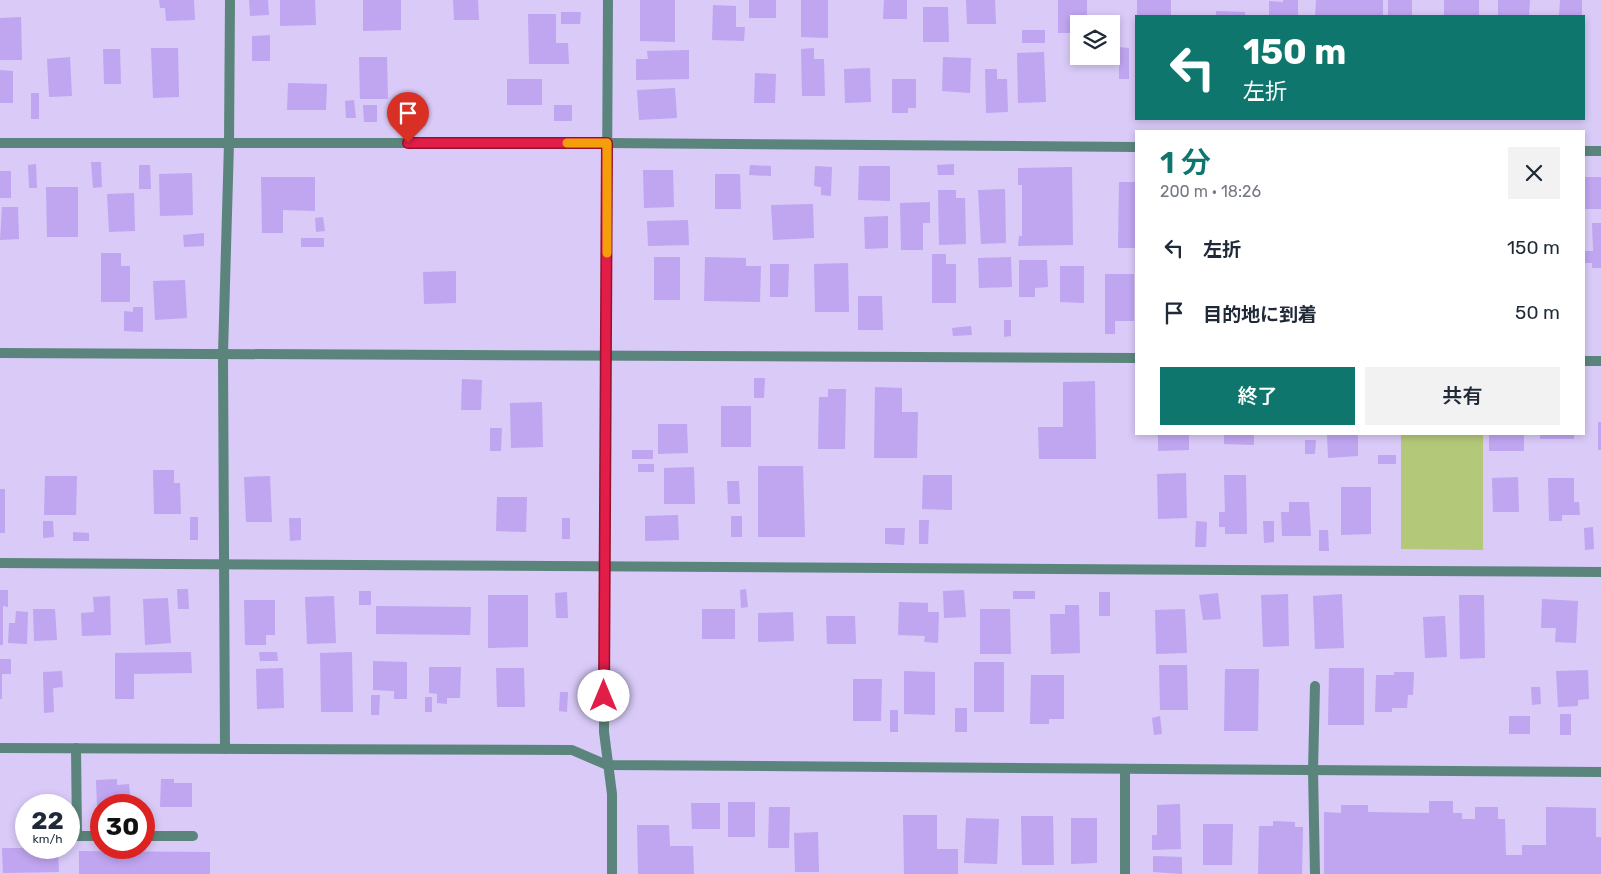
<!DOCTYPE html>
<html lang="ja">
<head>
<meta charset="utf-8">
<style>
	:root { --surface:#fff; --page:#f2f2f3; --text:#1f2937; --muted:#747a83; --accent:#0f766e }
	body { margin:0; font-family:Rubik,"Noto Sans JP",sans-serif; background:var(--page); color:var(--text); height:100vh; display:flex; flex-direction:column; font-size:19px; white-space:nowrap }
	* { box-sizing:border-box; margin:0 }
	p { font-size:16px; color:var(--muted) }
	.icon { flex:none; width:28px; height:28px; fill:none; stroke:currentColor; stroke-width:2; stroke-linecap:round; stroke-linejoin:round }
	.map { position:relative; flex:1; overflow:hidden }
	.drawer { position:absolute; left:1135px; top:130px; width:450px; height:305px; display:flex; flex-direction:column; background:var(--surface); border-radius:0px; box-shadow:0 2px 8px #0003 }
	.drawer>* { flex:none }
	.hud { position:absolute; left:1135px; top:15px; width:450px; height:105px; border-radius:0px; box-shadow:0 2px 8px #0003; background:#0f766e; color:#fff; overflow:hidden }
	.fabs { position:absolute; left:1070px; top:15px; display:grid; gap:10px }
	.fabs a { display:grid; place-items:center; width:50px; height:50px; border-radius:0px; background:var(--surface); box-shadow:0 2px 8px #0003; font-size:25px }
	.speed { position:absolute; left:15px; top:794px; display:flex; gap:10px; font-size:25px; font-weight:700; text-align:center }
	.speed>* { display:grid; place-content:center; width:65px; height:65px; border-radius:50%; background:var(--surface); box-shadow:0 2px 8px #0003; line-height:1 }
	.speed small { font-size:12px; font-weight:400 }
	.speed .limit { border:8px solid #d22; background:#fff; color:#111 }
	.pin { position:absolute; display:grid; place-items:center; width:42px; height:42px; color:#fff; margin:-51px -21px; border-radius:50% 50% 50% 0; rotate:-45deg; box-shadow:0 0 5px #0007 }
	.pin .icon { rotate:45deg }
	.me { position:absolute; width:55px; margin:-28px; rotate:0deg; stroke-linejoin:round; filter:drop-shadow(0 0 4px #0008) }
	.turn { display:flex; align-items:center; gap:18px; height:105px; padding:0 25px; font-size:22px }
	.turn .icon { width:65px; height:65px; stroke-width:2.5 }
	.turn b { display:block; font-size:35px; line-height:42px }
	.round { display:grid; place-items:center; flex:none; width:52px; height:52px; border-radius:0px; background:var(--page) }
	.summary { display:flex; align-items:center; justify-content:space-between; height:85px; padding:0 25px }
	h1 { font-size:30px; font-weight:600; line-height:38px; color:var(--accent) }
	.button { display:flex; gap:10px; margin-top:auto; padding:10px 25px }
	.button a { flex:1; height:58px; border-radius:0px; background:var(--accent); color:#fff; font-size:20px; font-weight:600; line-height:58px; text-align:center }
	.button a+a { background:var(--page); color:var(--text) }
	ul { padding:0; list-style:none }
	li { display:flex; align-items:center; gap:15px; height:65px; padding:0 25px }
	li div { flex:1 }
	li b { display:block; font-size:19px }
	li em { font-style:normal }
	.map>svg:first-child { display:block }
	.green { fill:#b4c879 }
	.building { fill:#c0a5f0 }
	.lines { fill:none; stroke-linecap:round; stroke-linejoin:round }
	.service { stroke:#5b857c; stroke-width:10 }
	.minor { stroke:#5b857c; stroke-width:10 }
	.route-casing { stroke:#92132f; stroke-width:12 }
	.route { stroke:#e11d48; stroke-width:9 }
	.slow { stroke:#f59e0b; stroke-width:9 }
</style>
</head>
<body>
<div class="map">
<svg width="1601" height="874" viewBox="0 0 1601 874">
	<rect width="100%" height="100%" fill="#d9caf8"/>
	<path class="green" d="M1401,434H1483V550L1401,549Z"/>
	<g class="building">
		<path d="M159,0H194L195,20L166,21L165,8H160Z"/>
		<path d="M249,0H268L269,15L250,16Z"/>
		<path d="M280,0H315L316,25L280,26Z"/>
		<path d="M363,0H401V30L363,31Z"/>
		<path d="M453,0H478L479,20H454Z"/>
		<path d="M640,0H675V42L640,41Z"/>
		<rect x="749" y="0" width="27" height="18"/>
		<path d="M801,0H828V38L801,37Z"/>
		<path d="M884,0H907V19H883Z"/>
		<path d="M966,0H995L996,24H967Z"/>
		<path d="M1058,0H1087V24H1079V33H1058Z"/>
		<rect x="1137" y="0" width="34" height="16"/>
		<path d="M1283,0H1298V16H1269V1L1283,2Z"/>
		<path d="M1316,0H1383V16H1315Z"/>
		<rect x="1388" y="0" width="24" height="16"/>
		<rect x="1444" y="0" width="35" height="16"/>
		<path d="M1498,0H1530L1529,16H1498Z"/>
		<path d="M1560,0H1582V16H1559Z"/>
		<path d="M713,5L736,6V27H745L744,41L712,40Z"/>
		<path d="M923,7H948L949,42H923Z"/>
		<path d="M1216,11L1245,12V16H1216Z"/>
		<path d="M561,12H581L580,24H561Z"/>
		<path d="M528,14H556V43H568L569,64H529Z"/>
		<path d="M21,17L22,60H0V18Z"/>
		<rect x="1022" y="30" width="23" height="13"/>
		<path d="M270,35V61H252V36Z"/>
		<path d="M1119,47L1129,48V79H1119Z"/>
		<path d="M151,48H178L179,97L153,98Z"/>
		<path d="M814,48V59H824L825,96H802L801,49Z"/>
		<path d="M103,49H120L121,84H104Z"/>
		<path d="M689,50V79L636,80V59H648L647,51Z"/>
		<path d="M1044,52L1046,102L1018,103L1017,53Z"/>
		<path d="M70,57L72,96L49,97L47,59Z"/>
		<path d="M359,57H387L388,99H360Z"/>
		<path d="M943,57L971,58L970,93L942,91Z"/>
		<path d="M870,68L871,102L845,103L844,69Z"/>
		<path d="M985,69H997V79H1007L1008,112L986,113Z"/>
		<path d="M0,70L13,71V103H0Z"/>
		<path d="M755,73L776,74L775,103H754Z"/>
		<rect x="507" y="79" width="35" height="26"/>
		<path d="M892,79H916V108H908V113H892Z"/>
		<path d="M288,83L327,84L326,110H287Z"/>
		<path d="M675,88L677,118L639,120L637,90Z"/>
		<rect x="31" y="93" width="8" height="26"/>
		<path d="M354,100L356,118H346L345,101Z"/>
		<path d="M363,105H377V122H364Z"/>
		<rect x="554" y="105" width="18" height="16"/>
		<path d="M91,162H101L102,187L93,188Z"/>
		<path d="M36,164L37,188H29L28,165Z"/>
		<path d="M954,164V175H938L937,165Z"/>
		<path d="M139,165H150L151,189H139Z"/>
		<path d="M750,165L771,166V176L749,175Z"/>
		<path d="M815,166L832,167L831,196L821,195V187L814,186Z"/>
		<path d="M859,166H890V201L858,200Z"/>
		<path d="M1072,167L1073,245L1018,246L1019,236H1022V185H1018V168Z"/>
		<path d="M643,170H673L674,207L644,208Z"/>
		<rect x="0" y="171" width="11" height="27"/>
		<path d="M192,173L193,215L160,216L159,174Z"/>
		<path d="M715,174H740L741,209H715Z"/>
		<path d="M261,177H315V211L283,210V233H262Z"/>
		<rect x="1584" y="177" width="17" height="32"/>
		<path d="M1119,182H1136V248H1118Z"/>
		<path d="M46,187H78V237H47Z"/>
		<path d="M1005,189L1006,243L981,244L978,190Z"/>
		<path d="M938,190H956V198H965L966,244L939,245Z"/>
		<path d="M134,193L135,231L109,232L107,194Z"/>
		<path d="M930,202V223H923V250H901L900,203Z"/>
		<path d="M813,204L814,238L773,240L771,205Z"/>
		<path d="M2,207H18L19,239L0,240Z"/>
		<path d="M888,216V248L865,249L864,217Z"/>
		<path d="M323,217L325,231L316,232L315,218Z"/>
		<path d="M688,220L689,245L648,246L647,221Z"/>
		<path d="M1592,223H1601V268H1592V263H1584V251H1593Z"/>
		<path d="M204,233V246L184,247L183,235Z"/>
		<rect x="301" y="238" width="23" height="9"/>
		<path d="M101,253H121V266H130V302H101Z"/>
		<path d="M932,254H946V264H956V303H932Z"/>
		<rect x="654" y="257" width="26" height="43"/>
		<path d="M705,257L746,258V266H761L760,302L704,301Z"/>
		<path d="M1011,257L1012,287L979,288L978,258Z"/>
		<path d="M1019,260H1047L1048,287L1035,288V297H1019Z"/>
		<path d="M848,263L849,312H815L814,264Z"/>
		<path d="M770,264H789L788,297H770Z"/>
		<path d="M1060,266H1084V303L1060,302Z"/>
		<path d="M456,271V303L424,304L423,272Z"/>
		<path d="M1105,274H1134V321H1115V334H1105Z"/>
		<path d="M185,280L187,318L155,320L153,281Z"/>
		<path d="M858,296H882L883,330H858Z"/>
		<path d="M133,307H143V332L124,331V311L133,312Z"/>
		<path d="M1004,320H1011V336L1004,337Z"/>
		<path d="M971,326L972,335L953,336L952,328Z"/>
		<path d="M754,378H765L764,398H754Z"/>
		<path d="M462,379L482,380L481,410H461Z"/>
		<path d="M1095,381L1096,459H1039L1038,427H1063V382Z"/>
		<path d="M875,387L902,388V412H918L917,458H874Z"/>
		<path d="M828,389H846L845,449H818L819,397H828Z"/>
		<path d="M542,402L543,447L511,448L510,403Z"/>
		<rect x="721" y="406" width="30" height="41"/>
		<rect x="1598" y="422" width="3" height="28"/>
		<path d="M658,424H687L688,453L658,454Z"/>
		<path d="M490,428H502L501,451H490Z"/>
		<path d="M1158,434H1189V450L1158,451Z"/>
		<path d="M1224,434H1254V445L1224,444Z"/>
		<path d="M1327,434H1358V456L1328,458Z"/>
		<rect x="1489" y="434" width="35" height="17"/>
		<rect x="1540" y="434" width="34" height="5"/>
		<path d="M1305,440H1316L1315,454H1305Z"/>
		<rect x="632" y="450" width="21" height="9"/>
		<rect x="1378" y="455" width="18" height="9"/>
		<rect x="638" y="464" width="16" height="8"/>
		<path d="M758,466H803L805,537H758Z"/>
		<path d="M694,467L695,504H664V468Z"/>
		<path d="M153,470H174V483H180L181,514H154Z"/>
		<path d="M1186,473L1187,518L1158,519L1157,474Z"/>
		<path d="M923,475H952V510L922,509Z"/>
		<path d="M1224,475H1246L1247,534H1225V527H1219V512H1225Z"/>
		<path d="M45,476H77L76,515H44Z"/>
		<path d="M270,476L272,522H246L244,477Z"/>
		<path d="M1518,477L1519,512H1493L1492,478Z"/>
		<path d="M1548,478H1574V502H1579L1580,515H1562V521H1549Z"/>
		<path d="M727,481H739L740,504H728Z"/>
		<path d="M1341,487H1371V534L1341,535Z"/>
		<rect x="0" y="489" width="5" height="44"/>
		<path d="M497,497H527L526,532L496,531Z"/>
		<path d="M1289,502H1309L1311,536H1282L1281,512H1289Z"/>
		<path d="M678,515L679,540L645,541V516Z"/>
		<rect x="731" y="516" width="11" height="21"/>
		<rect x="190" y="517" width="8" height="23"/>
		<path d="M289,518H301V540L290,541Z"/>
		<rect x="562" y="518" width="8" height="21"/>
		<path d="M919,520H929L928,544H919Z"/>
		<path d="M43,521H53L54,537L43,538Z"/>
		<path d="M1196,521L1207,522L1206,547H1195Z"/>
		<path d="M1263,521H1274V542L1264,543Z"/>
		<path d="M1593,527L1594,549L1585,550L1584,528Z"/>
		<path d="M885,528H905L904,545L885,544Z"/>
		<path d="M1319,530H1328L1329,551H1319Z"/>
		<path d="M73,532L89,533V541H73Z"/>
		<path d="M177,589H188L189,609H178Z"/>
		<path d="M746,589L748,607L741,608L740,590Z"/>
		<path d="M0,590H8V607L3,606V645H0Z"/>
		<path d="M964,590L966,617L944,618L943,591Z"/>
		<rect x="359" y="591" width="12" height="14"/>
		<rect x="1013" y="591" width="22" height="8"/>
		<path d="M567,592L568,618H556L555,593Z"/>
		<rect x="1099" y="592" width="11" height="24"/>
		<path d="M1218,593L1221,619L1203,620L1199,595Z"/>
		<path d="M1288,594L1289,646L1263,647L1261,595Z"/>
		<path d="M1342,594L1344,648L1315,649L1313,596Z"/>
		<path d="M488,595H528V647L488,648Z"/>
		<path d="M1459,595H1484L1485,658L1460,659Z"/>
		<path d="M110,596L111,635L82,636L81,613L94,612L93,597Z"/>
		<path d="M334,596L336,643L307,644L305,597Z"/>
		<path d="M168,598L171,643L145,645L143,599Z"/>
		<path d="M1542,599L1578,601L1576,643L1555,642L1556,628H1541Z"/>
		<path d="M244,600H275V635H266V645H245Z"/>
		<path d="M899,602L928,603V612H939L938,643L924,642L925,636L898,635Z"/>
		<path d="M1065,605H1079L1080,653L1051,654L1050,614H1065Z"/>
		<path d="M376,606L471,607L470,635L376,634Z"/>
		<path d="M33,609H55L57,640L34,641Z"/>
		<rect x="702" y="609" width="33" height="30"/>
		<path d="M980,609H1010L1011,654H980Z"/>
		<path d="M1185,609L1187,653L1156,654L1155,610Z"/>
		<path d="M16,611L28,612L27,644L8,643L9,623H15Z"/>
		<path d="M793,612L794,641L758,642V613Z"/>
		<path d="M826,616H855L856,644H827Z"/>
		<path d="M1445,616L1447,657L1425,658L1423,617Z"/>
		<path d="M191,652L192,673L134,674V699H115V653Z"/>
		<path d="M259,652H277L278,661H260Z"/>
		<path d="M352,652L353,712H321L320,653Z"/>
		<path d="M0,659H11V674H2V699H0Z"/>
		<path d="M373,661L407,662V699H394V691L373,690Z"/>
		<rect x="974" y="662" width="30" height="50"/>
		<path d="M1159,665H1187L1188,710H1160Z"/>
		<path d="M429,667H461L460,698H447V704L437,703V694L429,693Z"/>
		<path d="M283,668L284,708L257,709L256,669Z"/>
		<path d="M496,668H524L525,707H497Z"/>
		<path d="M1329,668H1364V725H1328Z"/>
		<path d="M1225,669H1259L1258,731H1224Z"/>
		<path d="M1588,670L1589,699L1578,700V706L1558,707L1556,671Z"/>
		<path d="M62,671L63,687L53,688L54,712L44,713L43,672Z"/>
		<path d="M904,671L935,672V715L904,714Z"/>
		<path d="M1394,672H1414L1413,695H1408L1407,708H1392V712H1375L1376,675H1394Z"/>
		<path d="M1031,675H1064V719H1049V724H1030Z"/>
		<path d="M853,679H882L881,721H853Z"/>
		<path d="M1531,687H1540L1541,704L1532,705Z"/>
		<path d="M560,692H568L567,712L559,711Z"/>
		<path d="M371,695H380L379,715H371Z"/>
		<rect x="425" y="697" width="7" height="15"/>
		<rect x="955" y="708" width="12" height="24"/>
		<rect x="890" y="710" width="8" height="22"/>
		<rect x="1560" y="714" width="11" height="21"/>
		<path d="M1160,716L1162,734L1154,735L1152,718Z"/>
		<rect x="1509" y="716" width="21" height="18"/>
		<path d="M117,779V785L129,784L131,805H101V808H97L96,780Z"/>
		<path d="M161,779H174V783H192V807H160Z"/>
		<path d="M1429,801H1453V813H1462V819H1475V807H1498V819H1505L1506,855H1522V845H1546V807L1596,808V837H1601V874H1324V812L1341,813V805H1368V812L1429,813Z"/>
		<rect x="728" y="802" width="27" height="35"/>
		<path d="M691,803H720V829H692Z"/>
		<path d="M1180,804L1181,849L1152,850V835H1157V805Z"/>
		<path d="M769,807H790L789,848H768Z"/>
		<path d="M903,815H937V849H958V874H904Z"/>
		<path d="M1021,816H1053L1054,865H1022Z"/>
		<path d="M966,818L999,819L997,864L964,863Z"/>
		<path d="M1071,818H1097V863L1071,864Z"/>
		<path d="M1273,821L1295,822V827H1303L1302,874H1258L1259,826H1273Z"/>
		<path d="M1203,824H1233L1232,865H1203Z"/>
		<path d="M637,825H669L670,846H693L694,874H638Z"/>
		<path d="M818,832L819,872H795L794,833Z"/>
		<path d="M26,845V848H58L59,872L3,873L2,848H22Z"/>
		<path d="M79,851L210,852V874H79Z"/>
		<path d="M1153,856L1182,857V874L1153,872Z"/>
	</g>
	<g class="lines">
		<g class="service">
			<path d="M76,748L77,836H101"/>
			<path d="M144,836H193"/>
			<path d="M1315,874L1313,770L1315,686"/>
		</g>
		<g class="minor">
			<path d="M608,0L604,732L612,794V874"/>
			<path d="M0,143H607L1136,147"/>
			<path d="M1584,151H1601"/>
			<path d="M0,353L1136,358"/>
			<path d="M1584,361H1601"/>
			<path d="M0,563L1601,572"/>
			<path d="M0,748L572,750L607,765L1601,772"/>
			<path d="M225,749L223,354L229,143L230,0"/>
			<path d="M1125,874V769"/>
		</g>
	</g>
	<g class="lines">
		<g class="route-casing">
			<path id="route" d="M408,143H607L604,696"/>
		</g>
		<use href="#route" class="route"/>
		<path class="slow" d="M567,143H607V253"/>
	</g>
</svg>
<div class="fabs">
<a><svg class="icon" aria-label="layers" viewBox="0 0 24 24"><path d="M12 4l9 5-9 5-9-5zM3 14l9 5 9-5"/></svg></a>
</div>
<div class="speed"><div>22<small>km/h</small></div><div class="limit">30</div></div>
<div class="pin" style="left:408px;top:143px;background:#d93025"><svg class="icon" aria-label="arrive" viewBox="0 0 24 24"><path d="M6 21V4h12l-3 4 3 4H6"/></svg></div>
<svg class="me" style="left:604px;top:696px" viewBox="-20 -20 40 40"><circle r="19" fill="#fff"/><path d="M0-13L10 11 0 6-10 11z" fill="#e11d48"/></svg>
<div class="hud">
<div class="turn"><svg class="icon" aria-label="left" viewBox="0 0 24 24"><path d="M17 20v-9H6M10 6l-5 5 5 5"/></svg><div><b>150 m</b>左折</div></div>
</div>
<section class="drawer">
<div class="summary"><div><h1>1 分</h1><p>200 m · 18:26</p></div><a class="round"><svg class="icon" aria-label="close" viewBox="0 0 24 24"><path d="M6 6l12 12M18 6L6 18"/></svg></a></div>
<ul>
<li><svg class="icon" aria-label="left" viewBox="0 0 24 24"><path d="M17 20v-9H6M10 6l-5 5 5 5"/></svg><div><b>左折</b></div><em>150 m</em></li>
<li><svg class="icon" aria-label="arrive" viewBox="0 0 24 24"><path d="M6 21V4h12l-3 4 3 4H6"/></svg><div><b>目的地に到着</b></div><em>50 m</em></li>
</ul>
<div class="button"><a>終了</a><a>共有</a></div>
</section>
</div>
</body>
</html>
